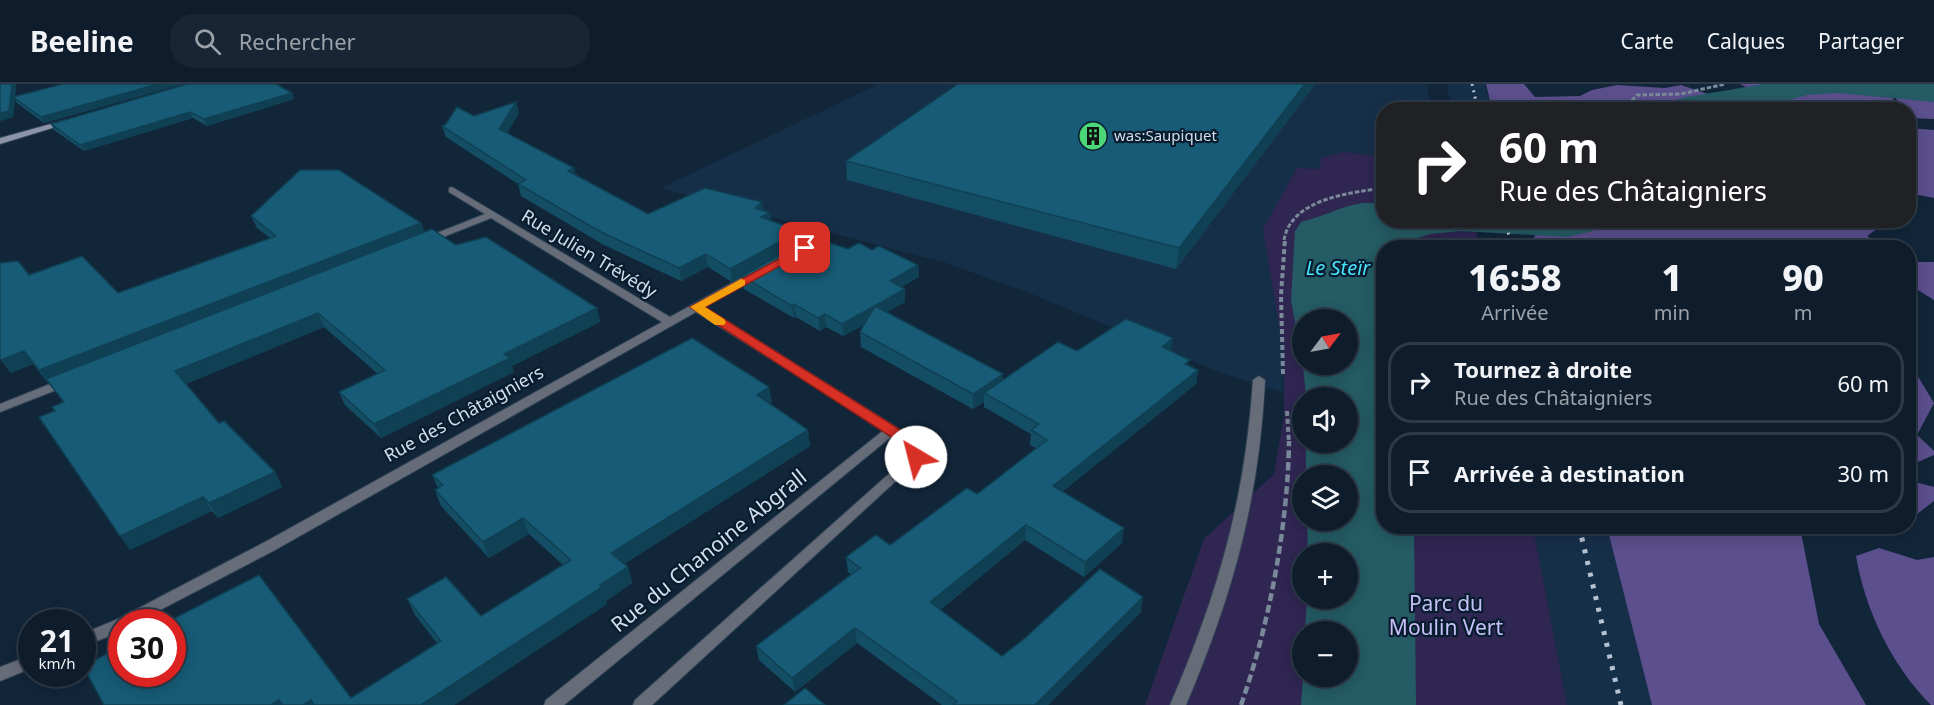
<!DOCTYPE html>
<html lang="fr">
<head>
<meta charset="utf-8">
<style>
	:root { --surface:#0e1c2c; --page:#172534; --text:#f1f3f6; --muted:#9ba1a9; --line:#2e3a48 }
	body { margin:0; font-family:"Noto Sans",sans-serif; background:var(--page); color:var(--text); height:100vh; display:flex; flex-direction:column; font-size:22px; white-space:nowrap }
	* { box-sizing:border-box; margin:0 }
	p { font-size:20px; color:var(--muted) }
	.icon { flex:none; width:33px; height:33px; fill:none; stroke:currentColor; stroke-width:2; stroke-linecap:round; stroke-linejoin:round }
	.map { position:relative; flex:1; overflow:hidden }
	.sheet { position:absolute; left:1376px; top:156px; width:540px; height:294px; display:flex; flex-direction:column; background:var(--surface); border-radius:24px; box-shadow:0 3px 15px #0003,0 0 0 2px var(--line) }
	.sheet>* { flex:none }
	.top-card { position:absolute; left:1376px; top:18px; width:540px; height:126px; border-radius:24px; box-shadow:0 3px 15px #0003,0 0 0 2px var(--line); background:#202124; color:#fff; overflow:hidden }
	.needle { width:39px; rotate:58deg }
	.fabs { position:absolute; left:1292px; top:225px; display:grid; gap:12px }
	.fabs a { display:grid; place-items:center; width:66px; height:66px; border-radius:50%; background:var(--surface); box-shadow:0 3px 15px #0003,0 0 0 2px var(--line); font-size:30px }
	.speed { position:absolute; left:18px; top:525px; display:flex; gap:12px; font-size:30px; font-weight:700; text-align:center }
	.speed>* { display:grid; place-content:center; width:78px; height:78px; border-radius:50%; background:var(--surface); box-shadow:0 3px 15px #0003,0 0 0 2px var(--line); line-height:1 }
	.speed small { font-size:15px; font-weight:400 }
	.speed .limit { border:9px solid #d22; background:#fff; color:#111 }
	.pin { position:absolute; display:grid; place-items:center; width:51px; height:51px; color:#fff; margin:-26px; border-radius:12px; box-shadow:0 3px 9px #0006 }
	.me { position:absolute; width:66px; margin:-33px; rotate:323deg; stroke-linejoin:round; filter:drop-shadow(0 0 4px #0008) }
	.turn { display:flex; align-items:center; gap:21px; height:126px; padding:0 24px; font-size:27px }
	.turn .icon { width:78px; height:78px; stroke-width:2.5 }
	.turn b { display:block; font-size:42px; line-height:51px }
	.eta { display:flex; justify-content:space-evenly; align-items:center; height:102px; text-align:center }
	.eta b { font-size:36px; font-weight:800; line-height:42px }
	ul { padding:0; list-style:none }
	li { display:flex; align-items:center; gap:18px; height:81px; margin:0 12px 9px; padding:0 12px; border:3px solid var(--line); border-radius:24px }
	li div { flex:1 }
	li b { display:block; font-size:22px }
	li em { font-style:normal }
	header { display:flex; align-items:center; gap:36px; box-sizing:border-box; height:84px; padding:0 30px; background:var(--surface); border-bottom:2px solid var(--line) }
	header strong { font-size:28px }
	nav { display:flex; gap:33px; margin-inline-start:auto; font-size:21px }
	.search { width:420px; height:54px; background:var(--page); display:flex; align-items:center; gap:15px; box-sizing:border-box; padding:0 21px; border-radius:24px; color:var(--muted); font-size:22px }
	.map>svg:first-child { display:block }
	.built { fill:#162f49 }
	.green { fill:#2f2652; fill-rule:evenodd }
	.forest { fill:#5b4f8d }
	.water { fill:#245b64 }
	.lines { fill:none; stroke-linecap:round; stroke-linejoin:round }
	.street-casing { stroke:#314356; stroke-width:2 }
	.secondary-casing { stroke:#314356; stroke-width:2 }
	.path-far2 { stroke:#7a8a9b; stroke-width:3; stroke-dasharray:4.5 2; stroke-linecap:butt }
	.path-far1 { stroke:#7a8a9b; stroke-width:4; stroke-dasharray:5 3; stroke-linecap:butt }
	.path { stroke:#7a8a9b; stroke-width:4.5; stroke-dasharray:8 4; stroke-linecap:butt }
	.street { fill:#676c79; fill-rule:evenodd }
	.secondary { fill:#8d94a9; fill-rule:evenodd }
	.rail-far2 { stroke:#b6c3d2; stroke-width:3; stroke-dasharray:2 4.5; stroke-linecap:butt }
	.rail-far1 { stroke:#b6c3d2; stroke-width:4.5; stroke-dasharray:3 5; stroke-linecap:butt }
	.rail { stroke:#b6c3d2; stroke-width:5; stroke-dasharray:4 8; stroke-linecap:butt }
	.wall { fill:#144e65 }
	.shaded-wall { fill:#104053 }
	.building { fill:#175b76; stroke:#104053; stroke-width:1.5 }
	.route { fill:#d93025; stroke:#8d1f18; stroke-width:1.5 }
	.slow { fill:#f59e0b }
	.labels { text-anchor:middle; stroke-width:4.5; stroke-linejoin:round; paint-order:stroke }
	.far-poi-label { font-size:15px; fill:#d2deec; stroke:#081c2f; text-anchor:start }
	.street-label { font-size:18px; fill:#d2deec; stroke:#081c2f }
	.water-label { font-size:20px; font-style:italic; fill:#49e2fa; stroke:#081c2f }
	.near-street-label { font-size:21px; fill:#d2deec; stroke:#081c2f }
	.near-park-label { font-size:21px; fill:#c7c0f7; stroke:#081c2f }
</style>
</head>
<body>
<header>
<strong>Beeline</strong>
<div class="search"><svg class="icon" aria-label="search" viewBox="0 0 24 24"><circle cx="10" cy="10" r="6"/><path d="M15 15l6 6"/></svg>Rechercher</div>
<nav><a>Carte</a><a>Calques</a><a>Partager</a></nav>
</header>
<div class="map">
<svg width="1934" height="621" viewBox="0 0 1934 621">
	<rect width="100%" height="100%" fill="#12263a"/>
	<g class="built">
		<path d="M879,0H1427L1431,25L1383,26V73L1343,68L1320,85L1297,84L1288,103L1283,308L1224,290L1027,208L946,179L661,104Z"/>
		<path d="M1447,0H1485L1492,25H1451Z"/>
		<path d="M1533,443H1607L1652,621H1567Z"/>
	</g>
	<path class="green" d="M1344,68L1383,73V136L1474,137L1479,163L1383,164V442L1533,443L1567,621H1145L1204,455L1274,390L1284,332V270L1263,145L1297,84L1320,85L1321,74ZM1302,236H1347V280H1302ZM1302,314H1347V358H1302ZM1302,392H1347V436H1302ZM1302,470H1347V514H1302ZM1302,548H1347V592H1302Z"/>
	<g class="forest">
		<path d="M1486,0H1524L1535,13L1580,12L1592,6L1617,1L1665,4L1681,1L1717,13L1746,3L1740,0H1883L1900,25H1831L1802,18L1768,26L1492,25Z"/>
		<path d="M1886,0H1934V35L1909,34L1908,26L1903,25Z"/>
		<path d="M1908,44L1934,46V114L1908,109Z"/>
		<path d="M1532,137H1867L1881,142L1867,152L1883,163H1543L1533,157L1538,143Z"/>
		<path d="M1910,178H1934V216L1918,206L1908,194Z"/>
		<path d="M1908,276L1934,319L1917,351L1934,367V371L1911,381L1915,398L1934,403V417L1908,437Z"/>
		<path d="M1607,443H1800L1819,540L1866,621H1652Z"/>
		<path d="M1879,464L1917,476L1934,473V621H1931C1892,582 1865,526 1856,472Z"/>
	</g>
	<g class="water">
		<path d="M1764,0H1934V18L1838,9L1807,11L1757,25H1641L1687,13Z"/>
		<path d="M1363,119H1383V136L1608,137L1593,147L1567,153L1461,147L1430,150L1400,160L1397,163L1383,164V442L1414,443L1416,621H1301L1303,593L1347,592V548L1305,547L1307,515L1347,514V470L1308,469L1307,437L1347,436V392L1306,391V359L1347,358V314L1306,313L1303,281L1347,280V236H1302V275L1291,216L1295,147L1301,138C1323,133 1341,122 1363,119Z"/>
	</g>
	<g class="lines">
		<g class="street-casing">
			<g id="street">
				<path d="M452,103L670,233L752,188H760L761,190L760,192L704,223L896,343L915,357L922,373L652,621H633L635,616L909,372L906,363L892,352L564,621H544L546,616L884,346L696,228L275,466L137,538H122V547L82,563V550L118,535L265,458L662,238L491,134L428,159H422V155L485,130L449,108V104Z"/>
				<path d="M1259,292L1265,296C1259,417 1233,510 1186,621H1170C1218,510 1245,417 1253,296Z"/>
				<path d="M65,294L69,295L71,298L69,301L0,328V320Z"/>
				<path d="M32,571V584L0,597V583Z"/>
			</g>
		</g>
		<g class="secondary-casing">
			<path id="secondary" d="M65,36L72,38L0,60V54Z"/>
		</g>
		<g class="path-far2">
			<path d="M1623,26L1637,11L1681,10L1725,0"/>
			<path d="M1284,156C1291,115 1349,109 1383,104"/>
		</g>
		<g class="path-far1">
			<path d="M1283,290L1281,211L1285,155"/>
			<path d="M1287,327L1289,359"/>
		</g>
		<path class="path" d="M1241,621C1269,542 1288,441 1289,357"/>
		<use href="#street" class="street"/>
		<use href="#secondary" class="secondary"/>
		<g class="rail-far2">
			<path d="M1472,0L1478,26"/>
			<path d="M1505,136L1510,156"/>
		</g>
		<path class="rail-far1" d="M1510,155L1512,164"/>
		<path class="rail" d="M1579,442L1621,621"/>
	</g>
	<g class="wall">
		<path d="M0,0H16L15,13L63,0H183L44,39L17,19L15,16L13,33L0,37Z"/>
		<path d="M958,0H1315L1176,185L847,96L846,77Z"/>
		<path d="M294,15L207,42L193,34L84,67L54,46L51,40Z"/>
		<path d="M519,29L507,49L574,84L575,90L648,130L762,118L763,127L770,129L771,137L799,147L801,160L848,165L872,166L918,181L919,193L901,203L905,205V218L887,228L1003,290V296L1077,267H1171L1189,282L1198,286L1196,300L1062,408L1122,459L1084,493L1025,456L940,526L1002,572L1141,528L1048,621H942L857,559L795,608L759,576L756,562L851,490L848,488L846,473L890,461L977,410L1036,364L1030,361L1031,350L984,323V318L973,325L861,263L860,248L864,241L843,252L826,243L820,247L796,233L794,234L744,205L742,192L732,198L708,183L681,197L604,161L521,112L518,100L446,53L442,42L474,32Z"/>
		<path d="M251,132L421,139L425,148L456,161L597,224L600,238L512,282L514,288L381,354L345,321L339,308L378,290L324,243L186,300L219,339L275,388L282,403L218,434L212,427L130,466L52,323L63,318L49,299H48L33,280L11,289L0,275V179L29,191L118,209L270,154L257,144Z"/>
		<path d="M772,318L770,320L808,346L810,362L624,480L628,483L632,499L606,517L607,520L454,621H104L351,614L437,559L415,531L407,515L481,532L563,481L529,450L489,474L441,422L435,406L438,404L432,391Z"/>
	</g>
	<g class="shaded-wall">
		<path d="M12,0H16L15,14L13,13L15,16L13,33L0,37V29Z"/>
		<path d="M158,0H183L44,39L41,33Z"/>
		<path d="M1305,0H1315L1176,185L1179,164Z"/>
		<path d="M292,9L294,15L207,42L204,35Z"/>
		<path d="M516,18L519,29L502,56L499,45Z"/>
		<path d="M190,28L193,34L84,67L80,61Z"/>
		<path d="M574,84L577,96L568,87Z"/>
		<path d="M762,118L763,131L755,124Z"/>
		<path d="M770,129L771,142L761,133Z"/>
		<path d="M421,139L426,151L48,299L39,286Z"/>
		<path d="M799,147L801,160L732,198L730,185Z"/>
		<path d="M706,170L708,183L681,197L679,184Z"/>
		<path d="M918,181L919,193L890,210V197Z"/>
		<path d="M905,205V218L843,252L842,240Z"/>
		<path d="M794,220L796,233L794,234L792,222Z"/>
		<path d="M597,224L600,238L512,282L514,288L381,354L374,340L504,270Z"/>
		<path d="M318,229L324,243L183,301L175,287Z"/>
		<path d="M825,230L826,243L820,247L818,234Z"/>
		<path d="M1173,254L1171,268L1162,263Z"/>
		<path d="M24,267L33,280L11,289L1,276Z"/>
		<path d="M1198,286L1196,300L1052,416L1053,402Z"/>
		<path d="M1003,290L1002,305L984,309V318L973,325V310Z"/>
		<path d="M769,303L772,318L759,326L757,311Z"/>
		<path d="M808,346L810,362L616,485L611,469Z"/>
		<path d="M275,388L282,403L218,434L209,419Z"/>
		<path d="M203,413L212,427L130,466L120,452Z"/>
		<path d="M523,434L529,450L489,474L483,458Z"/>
		<path d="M1026,441L1025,456L930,533V518Z"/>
		<path d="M1124,444L1122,459L1084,493L1085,478Z"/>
		<path d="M628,483L632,499L606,517L607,520L454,621H421Z"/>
		<path d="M1143,513L1141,528L1048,621H1035Z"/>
		<path d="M855,544L857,559L795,608L792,594Z"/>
		<path d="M279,616L283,621H270Z"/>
		<path d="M311,616L314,621H303Z"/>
	</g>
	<g class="building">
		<path d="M0,0H12L9,27L0,29Z"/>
		<path d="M63,0H158L41,33L13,13Z"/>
		<path d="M187,0H276L292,9L204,35L190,28L80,61L51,40Z"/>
		<path d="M958,0H1305L1179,164L846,77Z"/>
		<path d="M516,18L499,45L574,84L568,87L648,130L705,104L762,118L755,124L770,129L761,133L799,147L730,185L706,170L679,184L601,148L518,100L526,96L442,42L446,40L457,23L474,32Z"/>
		<path d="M300,86H339L421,139L39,286L24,267L1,276L0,274V179L18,177L29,191L82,172L118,209L276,152L251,132Z"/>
		<path d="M432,145L456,161L486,153L597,224L504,270L510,274L374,340L339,308L385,286L318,229L175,287L219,339L224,337L275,388L209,419L203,413L120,452L39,333L55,327L52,323L64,318L46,295Z"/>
		<path d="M813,153L848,165L859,159L872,166L879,162L918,181L890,197L905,205L842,240L825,230L818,234L794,220L792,222L742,192Z"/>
		<path d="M875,222L1003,290L973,310L860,248Z"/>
		<path d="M1126,235L1173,254L1162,263L1190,276L1185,280L1198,286L1053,402L1124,444L1085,478L1026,441L930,518L1002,572L1024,555L1100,485L1143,513L1035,621H953L957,617L855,544L792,594L756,562L860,484L846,473L876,451L890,461L967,404L977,410L1047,356L1031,346L1039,340L984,309L1058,258L1077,267Z"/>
		<path d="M692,254L769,303L757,311L808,346L611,469L628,483L600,501L602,503L421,621H314L311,616L303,621H283L279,616L270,621H104L83,582L122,562V590H172V538H167L259,491L351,614L441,557L407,515L446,493L481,532L571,476L523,434L483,458L435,406L443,401L432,391Z"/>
		<path d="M805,604L825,621H784Z"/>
	</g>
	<path class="route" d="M805,161L809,162V166L705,223L915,355L922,365L923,373L921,377H911L904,361L690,223Z"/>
	<path class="slow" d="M741,195L745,196V201L705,223L724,235L726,238L724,241H715L690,223Z"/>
	<defs>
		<g id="building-disc" transform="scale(1.5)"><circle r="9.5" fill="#4bd677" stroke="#081c2f"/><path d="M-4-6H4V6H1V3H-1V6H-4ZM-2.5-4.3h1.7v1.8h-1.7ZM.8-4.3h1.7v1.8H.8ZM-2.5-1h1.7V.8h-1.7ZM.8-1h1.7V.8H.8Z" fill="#111"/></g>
	</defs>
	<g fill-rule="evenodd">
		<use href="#building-disc" x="1093" y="52"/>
	</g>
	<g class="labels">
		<g class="far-poi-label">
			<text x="1114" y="57">was:Saupiquet</text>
		</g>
		<g class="street-label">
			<text transform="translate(589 170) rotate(31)" y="6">Rue Julien Trévédy</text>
			<text transform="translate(464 330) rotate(-29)" y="6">Rue des Châtaigniers</text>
		</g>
		<g class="water-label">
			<text x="1338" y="191">Le Steïr</text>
		</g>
		<g class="near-street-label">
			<text transform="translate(709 467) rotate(-39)" y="7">Rue du Chanoine Abgrall</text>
		</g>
		<g class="near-park-label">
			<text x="1446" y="527">Parc du<tspan x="1446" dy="24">Moulin Vert</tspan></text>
		</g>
	</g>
</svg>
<div class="fabs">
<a><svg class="needle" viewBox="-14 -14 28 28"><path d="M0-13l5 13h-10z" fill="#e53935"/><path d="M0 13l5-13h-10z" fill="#9ba1a9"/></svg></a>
<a><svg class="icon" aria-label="sound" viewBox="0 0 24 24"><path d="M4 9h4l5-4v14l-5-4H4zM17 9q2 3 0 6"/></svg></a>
<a><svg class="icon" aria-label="layers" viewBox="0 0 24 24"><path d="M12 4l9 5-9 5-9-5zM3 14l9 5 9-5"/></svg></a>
<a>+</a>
<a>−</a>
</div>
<div class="speed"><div>21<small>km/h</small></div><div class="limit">30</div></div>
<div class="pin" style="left:805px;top:164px;background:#d93025"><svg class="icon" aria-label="arrive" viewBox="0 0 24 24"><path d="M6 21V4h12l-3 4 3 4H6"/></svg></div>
<svg class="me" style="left:916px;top:373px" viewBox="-20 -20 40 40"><circle r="19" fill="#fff"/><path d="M0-13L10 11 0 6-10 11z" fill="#d93025"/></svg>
<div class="top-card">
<div class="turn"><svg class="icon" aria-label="right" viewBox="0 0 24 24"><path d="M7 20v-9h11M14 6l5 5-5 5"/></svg><div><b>60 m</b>Rue des Châtaigniers</div></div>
</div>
<section class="sheet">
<div class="eta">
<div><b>16:58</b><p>Arrivée</p></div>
<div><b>1</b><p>min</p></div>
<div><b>90</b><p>m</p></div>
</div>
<ul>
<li><svg class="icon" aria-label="right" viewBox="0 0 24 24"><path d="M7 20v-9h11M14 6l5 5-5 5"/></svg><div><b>Tournez à droite</b><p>Rue des Châtaigniers</p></div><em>60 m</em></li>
<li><svg class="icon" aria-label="arrive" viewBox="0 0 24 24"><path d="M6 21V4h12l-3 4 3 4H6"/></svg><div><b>Arrivée à destination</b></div><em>30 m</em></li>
</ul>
</section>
</div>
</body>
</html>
